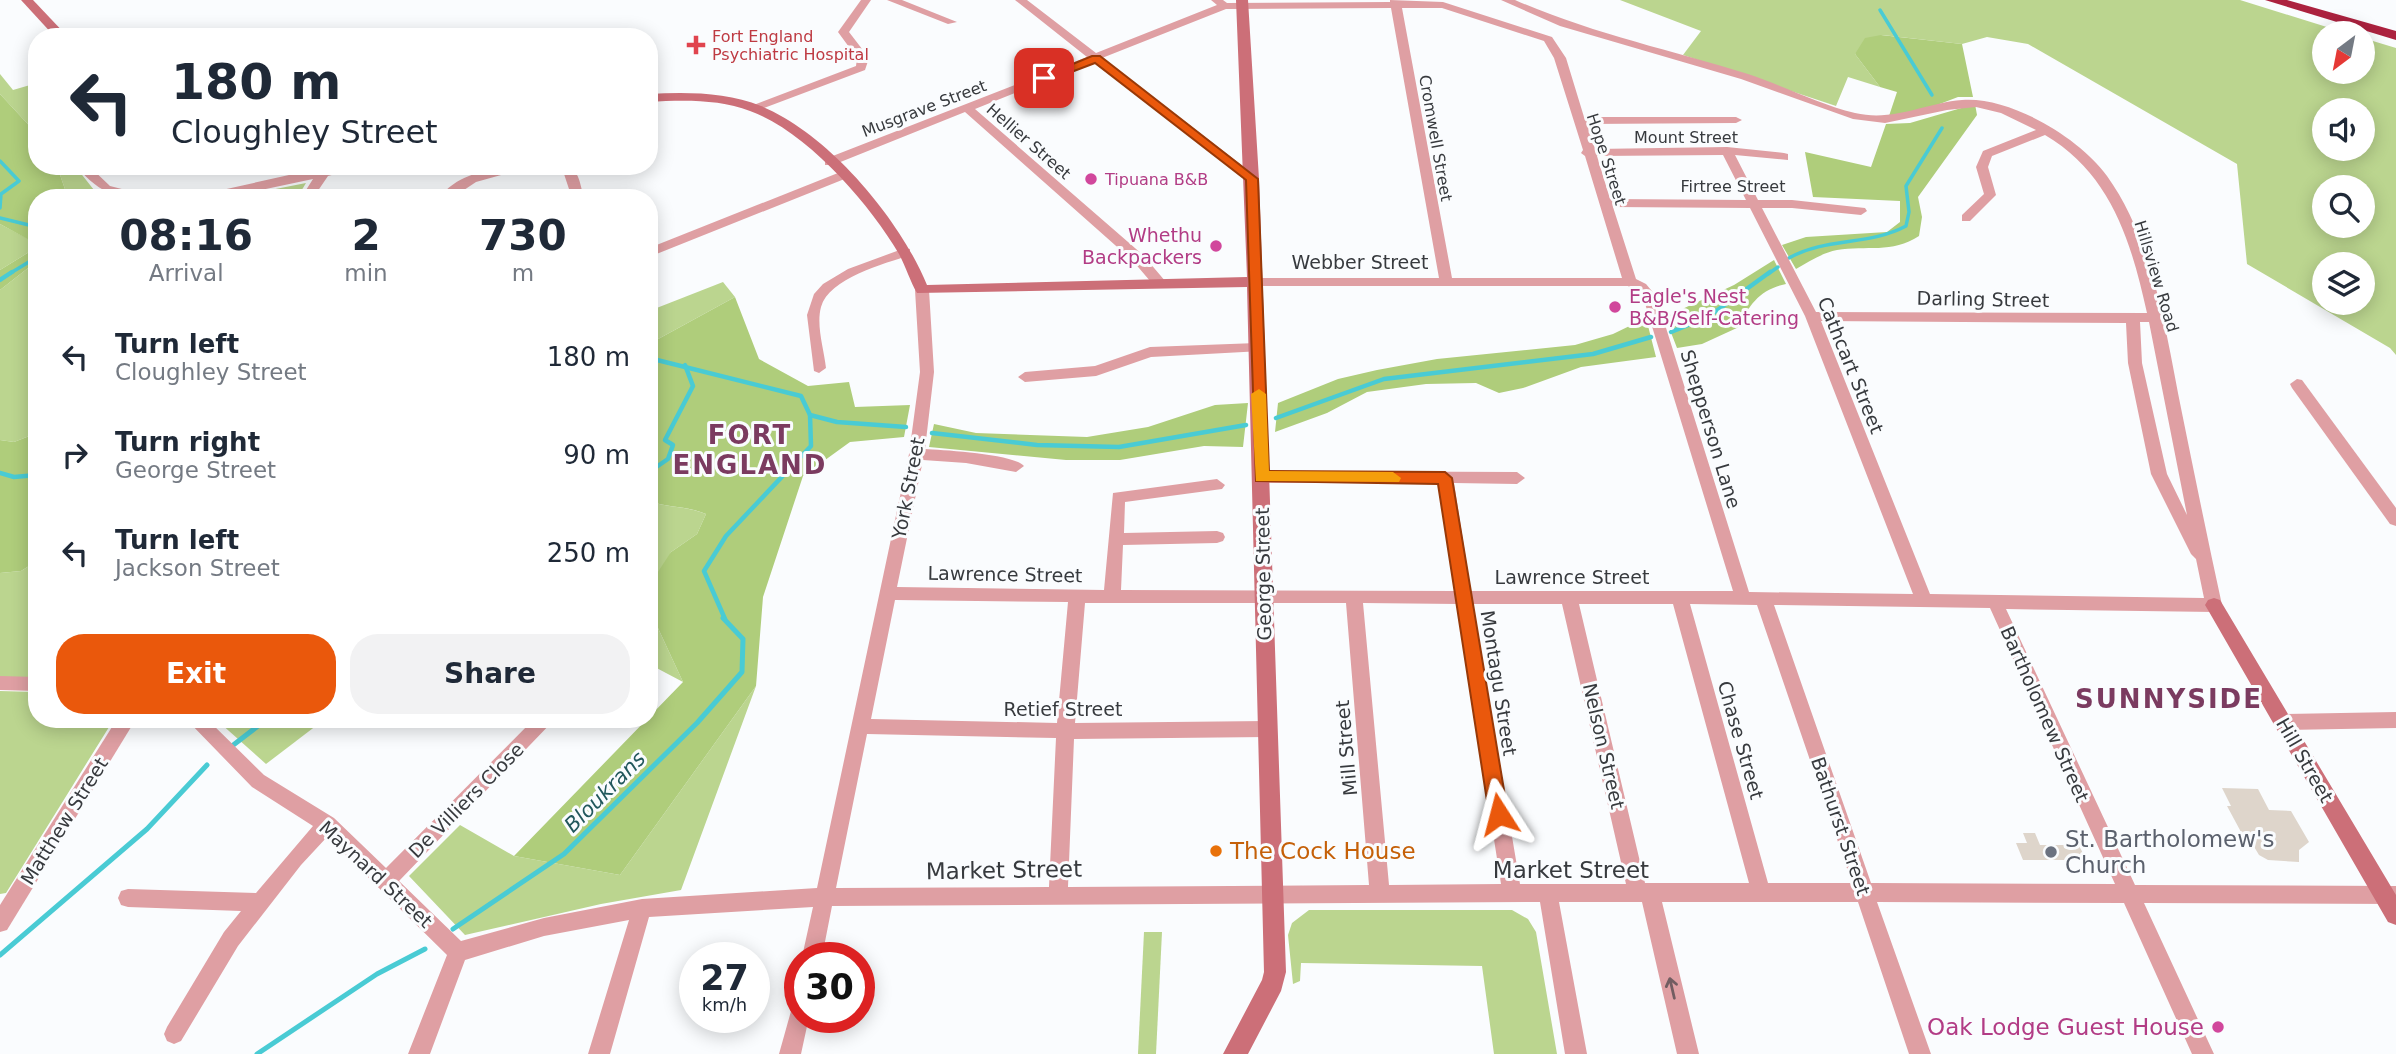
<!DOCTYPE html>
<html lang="en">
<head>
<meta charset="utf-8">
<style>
	:root { --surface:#fff; --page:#f2f2f3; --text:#1f2937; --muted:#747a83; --accent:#ea580c }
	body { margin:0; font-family:"DejaVu Sans",sans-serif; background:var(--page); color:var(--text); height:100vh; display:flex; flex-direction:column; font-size:26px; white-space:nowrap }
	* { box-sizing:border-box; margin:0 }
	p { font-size:23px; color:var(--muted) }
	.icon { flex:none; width:38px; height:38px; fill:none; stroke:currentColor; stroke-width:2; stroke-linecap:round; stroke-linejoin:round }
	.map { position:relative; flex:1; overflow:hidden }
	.details { position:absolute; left:28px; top:189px; width:630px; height:539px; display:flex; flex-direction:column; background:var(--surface); border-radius:28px; box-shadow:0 4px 18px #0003 }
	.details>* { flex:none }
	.hud { position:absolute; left:28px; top:28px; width:630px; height:147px; border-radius:28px; box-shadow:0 4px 18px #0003; background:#fff; color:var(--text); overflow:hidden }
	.needle { width:46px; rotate:212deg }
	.tools { position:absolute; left:2312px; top:21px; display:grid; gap:14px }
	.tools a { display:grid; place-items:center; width:63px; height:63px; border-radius:50%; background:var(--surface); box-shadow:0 4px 18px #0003; font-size:35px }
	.speed { position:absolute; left:679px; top:942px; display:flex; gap:14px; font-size:35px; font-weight:700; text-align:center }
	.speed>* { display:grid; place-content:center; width:91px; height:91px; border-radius:50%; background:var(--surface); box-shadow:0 4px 18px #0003; line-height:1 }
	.speed small { font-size:18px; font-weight:400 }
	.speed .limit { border:10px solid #d22; background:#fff; color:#111 }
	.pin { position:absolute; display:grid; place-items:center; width:60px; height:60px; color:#fff; margin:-30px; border-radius:14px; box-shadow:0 4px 10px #0006 }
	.me { position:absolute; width:77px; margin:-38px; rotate:351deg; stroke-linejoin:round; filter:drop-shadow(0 0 5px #0008) }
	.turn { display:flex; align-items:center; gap:24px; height:147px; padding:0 28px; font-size:32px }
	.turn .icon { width:91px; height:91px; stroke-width:2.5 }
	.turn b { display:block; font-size:49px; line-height:60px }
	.eta { display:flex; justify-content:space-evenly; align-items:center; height:119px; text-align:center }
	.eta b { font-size:42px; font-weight:700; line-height:49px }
	.cta { display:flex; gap:14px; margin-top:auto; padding:14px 28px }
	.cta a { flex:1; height:80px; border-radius:28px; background:var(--accent); color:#fff; font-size:28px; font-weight:700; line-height:80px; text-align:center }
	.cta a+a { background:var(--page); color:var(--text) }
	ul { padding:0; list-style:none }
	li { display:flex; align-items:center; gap:21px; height:98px; padding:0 28px }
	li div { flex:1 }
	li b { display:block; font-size:26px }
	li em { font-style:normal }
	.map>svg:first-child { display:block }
	.green { fill:#bbd58f; fill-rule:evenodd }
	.forest { fill:#afcd7b }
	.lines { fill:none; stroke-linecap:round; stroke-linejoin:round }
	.stream-far2 { stroke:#49cbd4; stroke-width:3.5 }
	.stream-far1 { stroke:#49cbd4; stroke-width:4.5 }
	.stream { stroke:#49cbd4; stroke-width:5 }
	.building { fill:#ded5cb }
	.street { fill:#df9fa3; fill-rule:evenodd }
	.secondary { fill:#cc6f78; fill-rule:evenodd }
	.highway { fill:#ac223f; fill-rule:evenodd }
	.oneway { stroke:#725d61 }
	.route { fill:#ea580c; stroke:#983908; stroke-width:2 }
	.slow { fill:#f59e0b }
	.health-dot { fill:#e0444e; stroke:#fafcfe; stroke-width:2.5 }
	.hotel-dot { fill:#d1479c; stroke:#fafcfe; stroke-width:2.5 }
	.food-dot { fill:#e8710a; stroke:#fafcfe; stroke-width:2.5 }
	.worship-dot { fill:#6b7280; stroke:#fafcfe; stroke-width:2.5 }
	.labels { text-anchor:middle; stroke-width:6; stroke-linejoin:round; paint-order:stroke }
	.far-health-label { font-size:16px; fill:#be3a42; stroke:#fafcfe; text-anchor:start }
	.far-street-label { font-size:16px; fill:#373a3e; stroke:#fafcfe }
	.far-hotel-label { font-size:16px; fill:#b23c85; stroke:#fafcfe; text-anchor:start }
	.hotel-label { font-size:19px; fill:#b23c85; stroke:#fafcfe; text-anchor:end }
	.street-label { font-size:19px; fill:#373a3e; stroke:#fafcfe }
	.water-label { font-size:21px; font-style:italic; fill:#22585c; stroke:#fafcfe }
	.near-worship-label { font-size:23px; fill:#5b616d; stroke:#fafcfe; text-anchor:start }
	.near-food-label { font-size:23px; fill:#c56008; stroke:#fafcfe; text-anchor:start }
	.near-street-label { font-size:23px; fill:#373a3e; stroke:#fafcfe }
	.near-hotel-label { font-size:23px; fill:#b23c85; stroke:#fafcfe; text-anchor:end }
	.district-label { font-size:26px; font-weight:bold; letter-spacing:2px; fill:#7b3b60; stroke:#fafcfe }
</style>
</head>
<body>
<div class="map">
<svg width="2396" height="1054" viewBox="0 0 2396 1054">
	<rect width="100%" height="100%" fill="#fafcfe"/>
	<g class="green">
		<path d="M1620,0H2240L2346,33H2324V72H2362L2363,38L2396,48V355L2390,348L2247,264L2237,164L2028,44L1987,37L1962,44L1882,35L1855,54L1880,87L1848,77L1836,106L1683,55L1701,31ZM2324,110H2362V149H2324ZM2324,187H2362V226H2324ZM2324,264H2362V303H2324Z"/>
		<path d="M0,74L13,90L37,83V134L0,94Z"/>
		<path d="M57,166H75L94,190L115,198H68Z"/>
		<path d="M306,183L297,198H229Z"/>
		<path d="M0,224L32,241L34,249L0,270Z"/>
		<path d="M37,261L32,301L37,298V433L14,442L0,440V290Z"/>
		<path d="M723,282L735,297L649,344V311Z"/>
		<path d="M649,501C668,508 687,506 706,514L697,534L671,552L651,613L683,682L649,664Z"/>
		<path d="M37,561V678L0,677V573L21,571Z"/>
		<path d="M756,686L681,890L601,904L465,935L409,876L460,825L514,856L620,875Z"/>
		<path d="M0,691L37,692V719H114L6,893L0,894Z"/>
		<path d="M224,719H325L266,764L220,723Z"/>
		<path d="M1309,910H1512L1528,919L1536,932L1557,1054H1494L1482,966L1301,963L1300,981L1293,984L1288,935L1292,923Z"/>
		<path d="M1144,932H1162L1156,1054H1138Z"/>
	</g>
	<g class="forest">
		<path d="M1881,35L1962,44L1973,97H1958L1924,110L1889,116L1897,92L1880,87L1855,54L1865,38Z"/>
		<path d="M0,94L37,134V166H57L68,198H37V261L0,290V270L34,249L31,241L0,224Z"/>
		<path d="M1975,104L1977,115L1918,197L1922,217L1919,236C1892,254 1866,245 1837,250C1822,253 1808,262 1796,269L1782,245L1806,237L1887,232L1900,222V201L1813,197L1805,152L1871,167L1886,124L1910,123Z"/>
		<path d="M1774,260L1786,284C1761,289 1749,304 1739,327L1702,344L1677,348L1665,317L1734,285Z"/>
		<path d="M735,297L759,359L808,386L849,382L855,407L910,405L904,437L850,442L803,476L763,597L756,686L620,875L514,856L683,682L651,613L650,584L671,552L697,534L706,514C688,506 668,508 649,501V344Z"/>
		<path d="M1646,318L1656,357L1581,367L1523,388L1499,393L1476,383L1426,384L1367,392L1327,413L1275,432L1278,403L1338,379L1377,370L1437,359L1575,345L1613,334Z"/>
		<path d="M1248,403L1243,447L1204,446L1120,460H1066L929,447L934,424L976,433L1087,437L1148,427L1215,405Z"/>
		<path d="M37,433V500L32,506L37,515V561L21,571L0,573V440L14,442Z"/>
	</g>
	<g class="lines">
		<g class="stream-far2">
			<path d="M1880,10L1932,95"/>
			<path d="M0,161L19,181L1,194L0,208"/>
			<path d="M0,218L37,227"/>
			<path d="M1789,258C1826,237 1869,246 1906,226L1909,212L1906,186L1942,128"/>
			<path d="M9,274L37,257"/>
			<path d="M1768,274L1778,267"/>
		</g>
		<g class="stream-far1">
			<path d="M0,280L12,272"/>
			<path d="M1671,332L1708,317L1770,272"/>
			<path d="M649,358L801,396L810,415L811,446L726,536L704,571L725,619"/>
			<path d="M810,415L837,422L906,427"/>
			<path d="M1276,418L1384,379L1593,354L1651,337"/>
			<path d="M932,433L1037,445L1119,447L1246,425"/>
			<path d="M649,472L668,459L673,445L665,440L693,386L685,365"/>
			<path d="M0,473L14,477L37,475"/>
		</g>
		<g class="stream">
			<path d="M232,746L267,719"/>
			<path d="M453,929L564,854L697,723L742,672L743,639L723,618"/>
			<path d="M0,955L147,829L207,765"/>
			<path d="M257,1054L377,974L425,949"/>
		</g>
	</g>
	<g class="building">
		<path d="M2222,788L2258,789L2269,810L2291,811L2309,842L2299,850V862L2268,860L2259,855L2253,845H2248L2227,806H2231Z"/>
		<path d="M2023,833H2035L2040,845H2079L2086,860H2023L2016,843H2027Z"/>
	</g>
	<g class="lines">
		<g class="street">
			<path d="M861,0H871L849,32L869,58L865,70L759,110H751V106L856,66L857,58L838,32Z"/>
			<path d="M887,0H902L957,22L948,24Z"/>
			<path d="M1015,0H1027L1096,53L1217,5L1211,0H1223L1227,3L1390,2V0L1443,2L1552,37L1566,58L1584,117H1736L1742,120L1736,123L1587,124L1595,149L1727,147L1784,153L1788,154V160L1735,155L1758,200H1792L1865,208L1867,211L1861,215L1792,208H1762L1816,312L2147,313C2131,241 2111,174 2045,135L1992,156L1988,167L1996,195L1970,221H1962V215L1984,194L1976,167L1983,151L2036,130L2001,113L1976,107L1947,110L1885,123L1853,119L1741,79L1560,26L1501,0H1515C1590,33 1670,50 1748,74C1784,86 1818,104 1855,113C1894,122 1925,103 1962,100C2010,96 2080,138 2107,176C2155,243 2166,335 2182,413C2195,477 2208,541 2222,605L2220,610L2214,612L2006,609L2135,885L2396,886V904L2144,903L2214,1054H2192L2124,903L1877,902L1931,1054H1909L1858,902H1662L1699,1054H1677L1642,902H1559L1587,1054H1565L1540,902L832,906L822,957H802L813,907L649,917L610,1054H588L629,920L544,936L465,960L430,1054H408L447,955L327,837L301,865L238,946L181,1041L174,1044L167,1041L164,1034L167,1027L224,932L241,911L128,907L121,905L118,898L121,891L128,889L256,893L313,826L252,787L186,719H207L264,775L334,818L386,868L534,719H555L399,881L461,941L544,918L642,899L817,888L909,454L920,372L915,290L917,287H927L929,290L934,372L925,449C943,450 1014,454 1024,466L1016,472L966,463L923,460L897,587L1104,590L1113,493L1217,479L1225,485L1222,489L1125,502L1124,533L1217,531L1223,533L1225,537L1223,541L1217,543L1123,545L1121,590L1455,591L1438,483H1261L1253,477L1261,471L1517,472L1525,478L1517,484L1454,483L1471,591H1733L1643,297L1628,286H1254L1247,282L1254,278H1439L1391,8L1226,9L1102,58L1256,176V182L1252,183L1093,62L975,109L1143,255L1166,282V288H1156L1133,261L965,112L833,165H825V159L1087,57ZM1402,8H1442L1544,41L1554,58L1583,150L1581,153L1585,156L1622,278H1452ZM1723,155L1746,200L1610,199L1597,156ZM1613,207L1750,208L1805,316L1913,594L1749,592L1656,296L1646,284L1636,279ZM1821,321L2126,323L2128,363L2151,474L2191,554L2196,559L2204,598L1930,594ZM2140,322H2149L2187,515L2167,474L2142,363ZM895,600L1068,602L1057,723L871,719ZM1085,603H1346L1369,885L1068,887L1074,739L1266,737L1272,734L1275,729L1272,724L1266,721L1075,723ZM1363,603L1457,604L1501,884L1389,885ZM1473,604H1562L1626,884H1520ZM1579,604H1673L1749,883H1645ZM1690,604L1757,605L1852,883H1768ZM1774,605L1990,608L2115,884L1871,883ZM867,734L1056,738L1049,887L836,888Z"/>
			<path d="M76,166H89L110,186L157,198C118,198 103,197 76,166Z"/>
			<path d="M340,166H365L328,176L313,198H301L313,179L223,198H198L204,194L325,167Z"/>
			<path d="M507,166H533L476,182L452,198H439C456,176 481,171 507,166Z"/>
			<path d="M555,166C580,166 578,177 584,198H572L564,174Z"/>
			<path d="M843,171L847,172V178L649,257V248Z"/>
			<path d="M905,248L910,249V255C884,264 829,278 821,307C816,326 824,349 826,368L819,373L814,371L807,315L814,294L823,284L848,269Z"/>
			<path d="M1257,343L1262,345L1264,348L1262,351L1151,357L1096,376L1025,382L1018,377L1025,372L1095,366L1150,347Z"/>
			<path d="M2297,379L2302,380L2396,508V526L2390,524L2292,388L2290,384Z"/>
			<path d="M0,676L37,677V691L0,690Z"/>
			<path d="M2396,712V728L2283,730L2277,727L2274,722L2277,717L2283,714Z"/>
			<path d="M117,719H136L7,930L0,932V905Z"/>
			<path d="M800,1001V1017H809L801,1054H779L793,1004Z"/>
		</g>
		<g class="secondary">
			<path d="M21,0H33L68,37H55Z"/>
			<path d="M1236,0H1248L1259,179L1286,972L1281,991L1248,1054H1223L1262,980L1264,972L1247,287L917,293C910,281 906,267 899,254C869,203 807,132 750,111C719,99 682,100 649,102V94C686,92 727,92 761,106C829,134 900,219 927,285L1247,277Z"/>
			<path d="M2214,598L2220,600L2396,895V925L2388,922L2208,610L2205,605L2208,600Z"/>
		</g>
		<path class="highway" d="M2265,0H2287L2396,31V40Z"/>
	</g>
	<defs><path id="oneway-shaft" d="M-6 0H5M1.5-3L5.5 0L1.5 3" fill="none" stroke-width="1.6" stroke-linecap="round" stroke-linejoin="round" transform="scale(1.75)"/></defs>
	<use class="oneway" href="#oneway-shaft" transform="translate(1672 988) rotate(-103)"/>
	<path class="route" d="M1092,56H1100L1258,179L1269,471L1445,472L1452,478L1508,814L1506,820L1499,823L1492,820L1489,814L1438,484L1256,481L1246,180L1095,63L1048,81L1039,78Z"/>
	<path class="slow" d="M1259,389L1266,394L1269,471L1393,472L1401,478L1399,482L1256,481L1251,394Z"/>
	<path class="health-dot" d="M692.5 34.5h7v7h7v7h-7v7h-7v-7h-7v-7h7z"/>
	<g class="hotel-dot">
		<circle cx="1091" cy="179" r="7"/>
		<circle cx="1216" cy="246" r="7"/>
		<circle cx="1615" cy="307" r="7"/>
		<circle cx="2218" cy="1027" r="7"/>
	</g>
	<circle class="food-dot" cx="1216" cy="851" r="7"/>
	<circle class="worship-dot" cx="2051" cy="852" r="7"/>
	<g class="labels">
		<g class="far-health-label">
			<text x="712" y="42">Fort England<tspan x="712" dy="18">Psychiatric Hospital</tspan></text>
		</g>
		<g class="far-street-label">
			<text transform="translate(924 108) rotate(-21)" y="6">Musgrave Street</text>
			<text x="1686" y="143">Mount Street</text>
			<text transform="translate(1436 138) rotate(80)" y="6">Cromwell Street</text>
			<text transform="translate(1029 141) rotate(41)" y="6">Hellier Street</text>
			<text transform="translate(1607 159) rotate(72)" y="6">Hope Street</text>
			<text x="1733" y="192">Firtree Street</text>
			<text transform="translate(2157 276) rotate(73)" y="6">Hillsview Road</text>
		</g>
		<g class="far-hotel-label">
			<text x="1105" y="185">Tipuana B&amp;B</text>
		</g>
		<g class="hotel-label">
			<text x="1202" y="242">Whethu<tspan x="1202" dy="22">Backpackers</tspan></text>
			<text x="1629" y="303" text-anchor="start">Eagle's Nest<tspan x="1629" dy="22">B&amp;B/Self-Catering</tspan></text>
		</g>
		<g class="street-label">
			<text x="1360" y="269">Webber Street</text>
			<text transform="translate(1983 299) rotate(1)" y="7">Darling Street</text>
			<text transform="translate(1851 365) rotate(68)" y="7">Cathcart Street</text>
			<text transform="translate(1711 429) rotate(73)" y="7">Shepperson Lane</text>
			<text transform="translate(908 488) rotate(-79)" y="7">York Street</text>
			<text transform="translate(1005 574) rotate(1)" y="7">Lawrence Street</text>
			<text transform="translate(1263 574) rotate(-91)" y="7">George Street</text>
			<text x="1572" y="584">Lawrence Street</text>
			<text transform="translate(1499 683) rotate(81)" y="7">Montagu Street</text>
			<text x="1063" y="716">Retief Street</text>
			<text transform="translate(2045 714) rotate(66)" y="7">Bartholomew Street</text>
			<text transform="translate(1741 740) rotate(74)" y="7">Chase Street</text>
			<text transform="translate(1604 746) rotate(77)" y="7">Nelson Street</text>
			<text transform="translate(1346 748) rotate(-95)" y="7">Mill Street</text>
			<text transform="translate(2305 760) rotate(60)" y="7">Hill Street</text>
			<text transform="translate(466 800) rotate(-45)" y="7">De Villiers Close</text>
			<text transform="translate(64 821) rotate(-58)" y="7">Matthew Street</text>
			<text transform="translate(1841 826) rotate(71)" y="7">Bathurst Street</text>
			<text transform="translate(376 874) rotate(43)" y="7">Maynard Street</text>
		</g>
		<g class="water-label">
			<text transform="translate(605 792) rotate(-45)" y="7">Bloukrans</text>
		</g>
		<g class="near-worship-label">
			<text x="2065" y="847">St. Bartholomew's<tspan x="2065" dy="26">Church</tspan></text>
		</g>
		<g class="near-food-label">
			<text x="1230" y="859">The Cock House</text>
		</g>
		<g class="near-street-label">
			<text transform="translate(1004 870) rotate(-1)" y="8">Market Street</text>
			<text x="1571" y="878">Market Street</text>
		</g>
		<g class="near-hotel-label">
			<text x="2204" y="1035">Oak Lodge Guest House</text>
		</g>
		<g class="district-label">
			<text x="750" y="444">FORT<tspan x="750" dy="30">ENGLAND</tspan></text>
			<text x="2169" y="708">SUNNYSIDE</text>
		</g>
	</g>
</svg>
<div class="tools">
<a><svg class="needle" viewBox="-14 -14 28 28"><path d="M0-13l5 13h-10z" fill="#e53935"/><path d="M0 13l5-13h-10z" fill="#747a83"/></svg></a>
<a><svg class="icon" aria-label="sound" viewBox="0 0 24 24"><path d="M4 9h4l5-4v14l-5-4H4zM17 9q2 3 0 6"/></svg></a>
<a><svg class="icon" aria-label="search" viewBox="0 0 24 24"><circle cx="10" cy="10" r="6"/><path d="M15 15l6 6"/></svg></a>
<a><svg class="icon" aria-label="layers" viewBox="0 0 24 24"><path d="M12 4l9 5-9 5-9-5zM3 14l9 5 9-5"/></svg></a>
</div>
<div class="speed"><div>27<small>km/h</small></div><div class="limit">30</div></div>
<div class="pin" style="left:1044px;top:78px;background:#d93025"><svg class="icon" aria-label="arrive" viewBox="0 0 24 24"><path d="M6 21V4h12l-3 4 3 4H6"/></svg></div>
<svg class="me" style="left:1499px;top:814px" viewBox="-20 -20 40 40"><path d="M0-17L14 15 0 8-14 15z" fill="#ea580c" stroke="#fff" stroke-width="4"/></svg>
<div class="hud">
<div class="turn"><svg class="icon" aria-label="left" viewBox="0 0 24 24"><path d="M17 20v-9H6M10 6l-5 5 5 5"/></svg><div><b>180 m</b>Cloughley Street</div></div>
</div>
<section class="details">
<div class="eta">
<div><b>08:16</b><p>Arrival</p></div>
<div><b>2</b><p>min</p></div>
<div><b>730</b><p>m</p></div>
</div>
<ul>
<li><svg class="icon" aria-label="left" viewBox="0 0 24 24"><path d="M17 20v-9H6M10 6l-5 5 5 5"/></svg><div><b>Turn left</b><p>Cloughley Street</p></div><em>180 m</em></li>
<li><svg class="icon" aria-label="right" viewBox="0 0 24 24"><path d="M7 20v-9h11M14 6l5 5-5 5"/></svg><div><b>Turn right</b><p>George Street</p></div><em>90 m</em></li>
<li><svg class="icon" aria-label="left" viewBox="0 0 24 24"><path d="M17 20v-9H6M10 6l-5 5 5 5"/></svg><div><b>Turn left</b><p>Jackson Street</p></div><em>250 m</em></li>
</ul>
<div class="cta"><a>Exit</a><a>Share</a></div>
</section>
</div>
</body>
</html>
